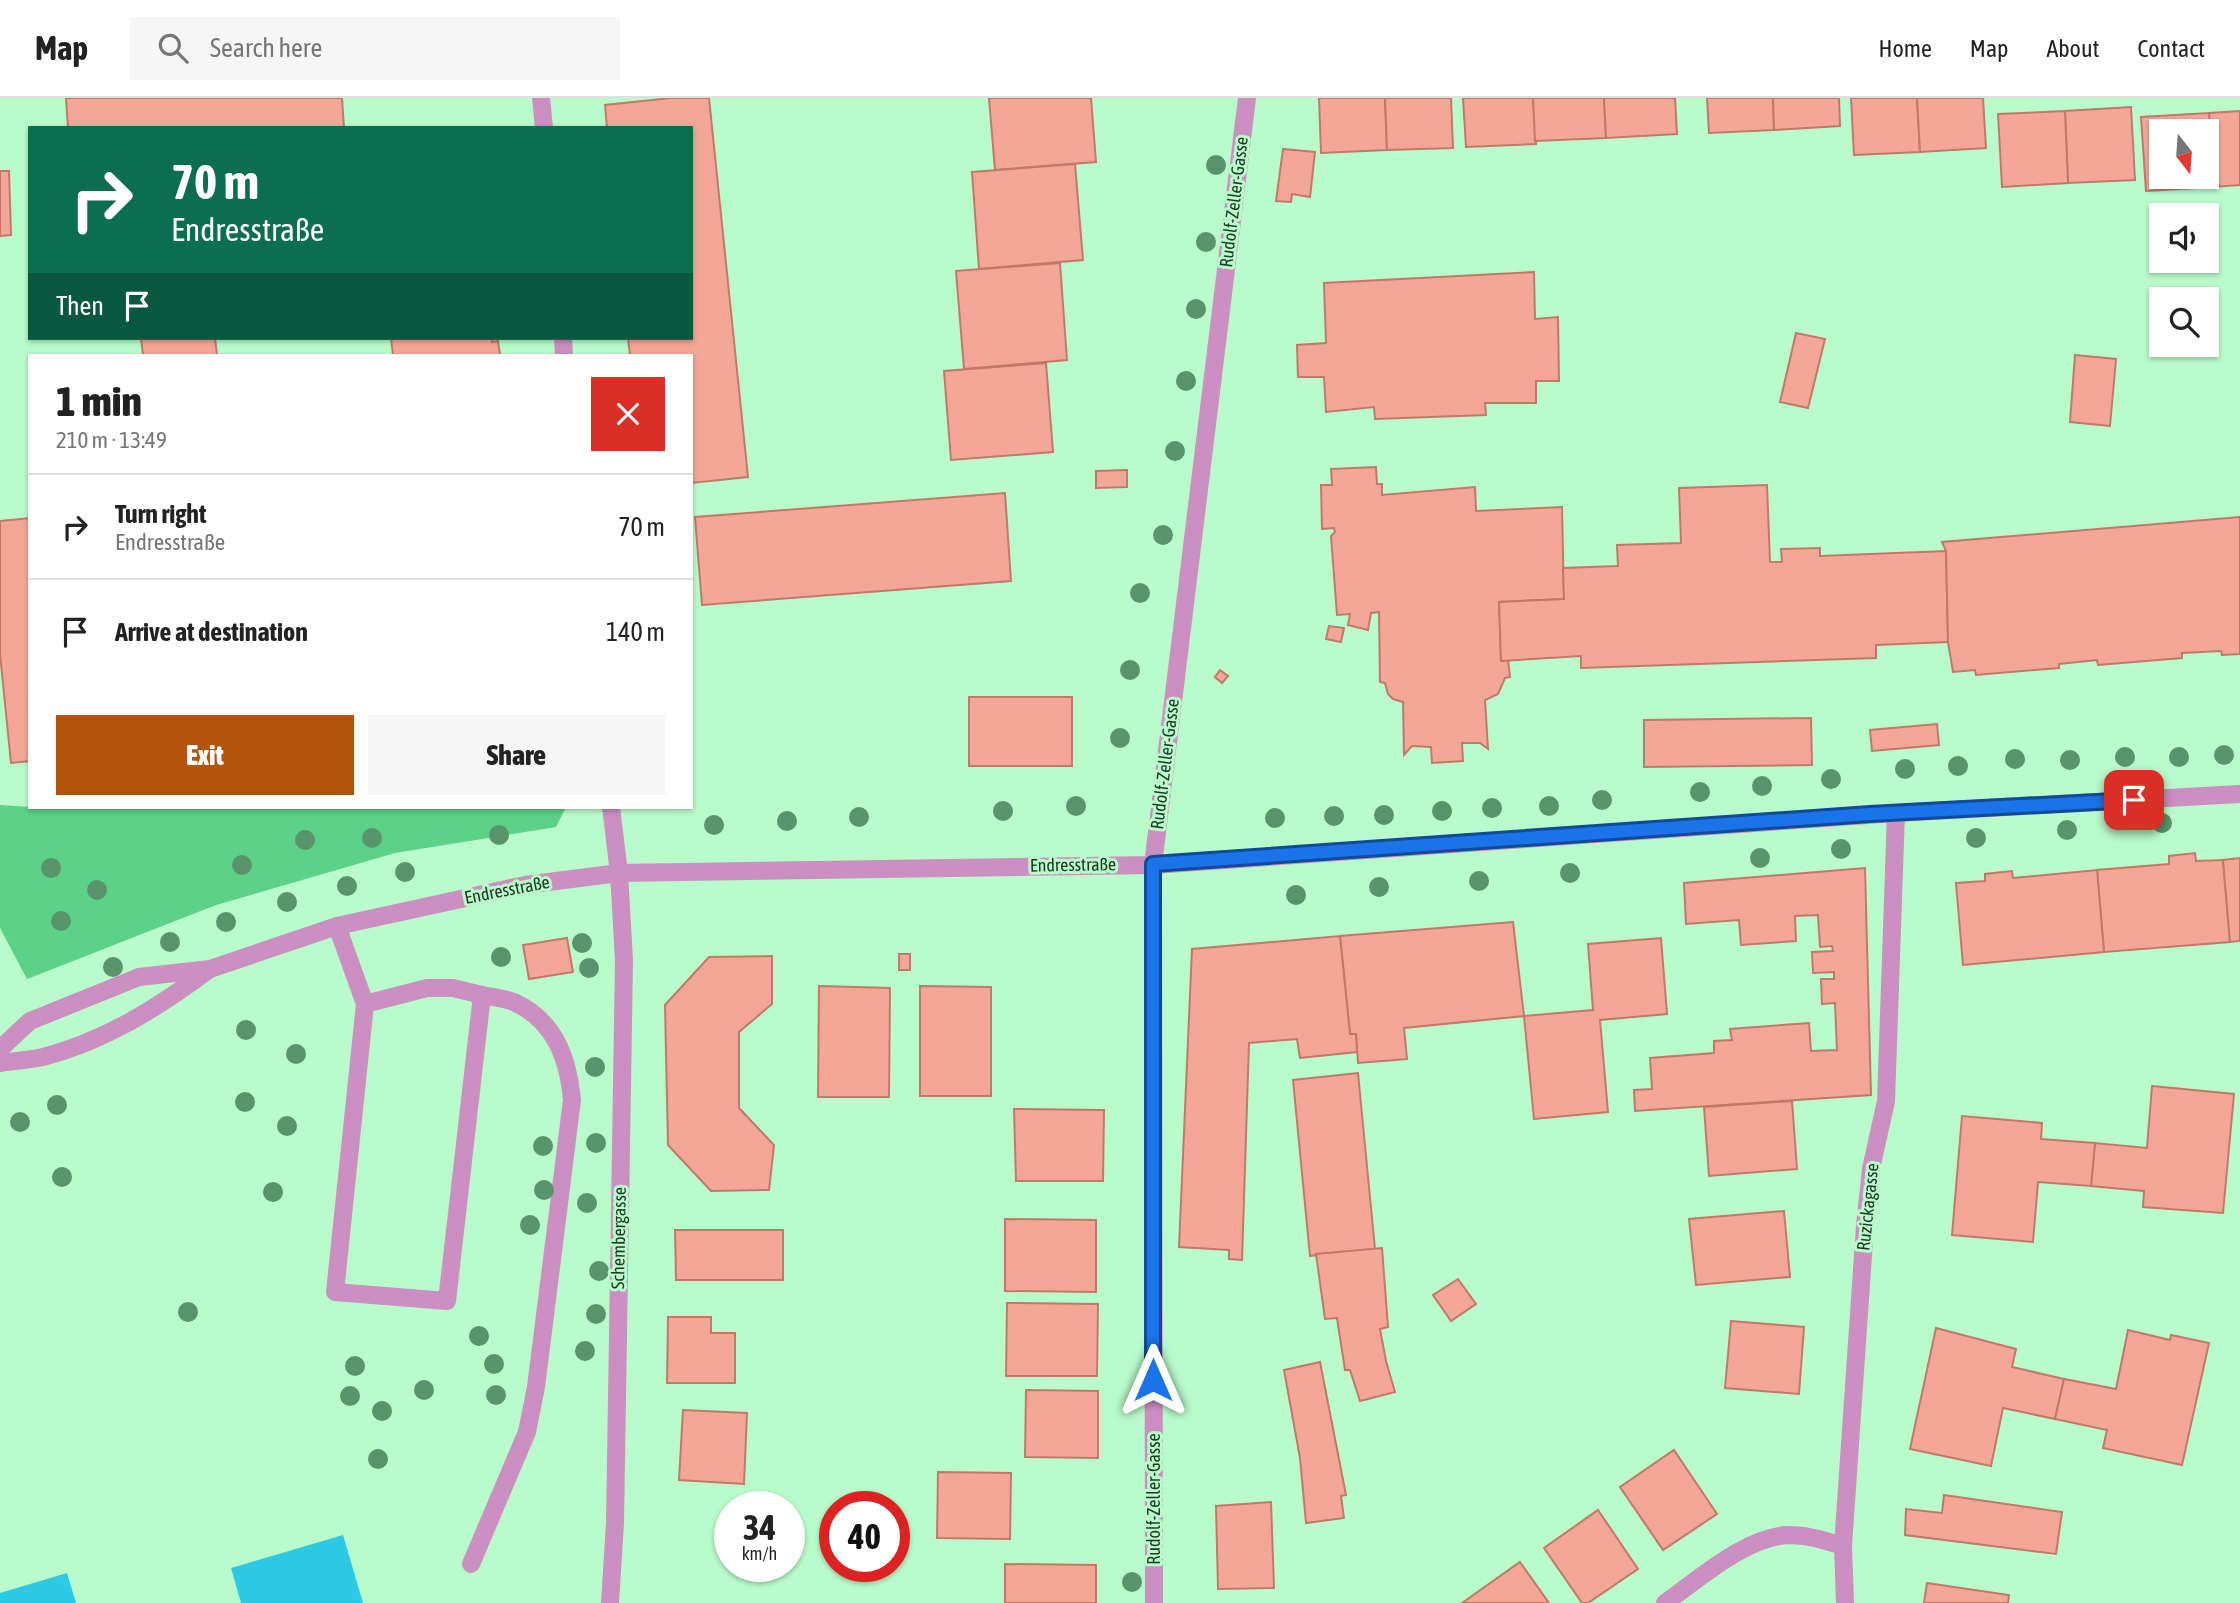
<!DOCTYPE html>
<html lang="en">
<head>
<meta charset="utf-8">
<style>
	:root { --surface:#fff; --page:#f6f6f6; --text:#222; --muted:#767676; --line:#e0e0e0; --accent:#b45309 }
	body { margin:0; font-family:"Asap Condensed",sans-serif; background:var(--page); color:var(--text); height:100vh; display:flex; flex-direction:column; font-size:26px; white-space:nowrap }
	* { box-sizing:border-box; margin:0 }
	p { font-size:23px; color:var(--muted) }
	.icon { flex:none; width:38px; height:38px; fill:none; stroke:currentColor; stroke-width:2; stroke-linecap:round; stroke-linejoin:round }
	.map { position:relative; flex:1; overflow:hidden }
	.side { position:absolute; left:28px; top:256px; width:665px; height:455px; display:flex; flex-direction:column; background:var(--surface); border-radius:0px; box-shadow:0 2px 5px #0004 }
	.side>* { flex:none }
	.top-card { position:absolute; left:28px; top:28px; width:665px; height:214px; border-radius:0px; box-shadow:0 2px 5px #0004; background:#0b6e4f; color:#fff; overflow:hidden }
	.needle { width:46px; rotate:163deg }
	.fabs { position:absolute; left:2149px; top:21px; display:grid; gap:14px }
	.fabs a { display:grid; place-items:center; width:70px; height:70px; border-radius:0px; background:var(--surface); box-shadow:0 2px 5px #0004; font-size:35px }
	.speed { position:absolute; left:714px; top:1393px; display:flex; gap:14px; font-size:35px; font-weight:700; text-align:center }
	.speed>* { display:grid; place-content:center; width:91px; height:91px; border-radius:50%; background:var(--surface); box-shadow:0 2px 5px #0004; line-height:1 }
	.speed small { font-size:18px; font-weight:400 }
	.speed .limit { border:10px solid #d22; background:#fff; color:#111 }
	.pin { position:absolute; display:grid; place-items:center; width:60px; height:60px; color:#fff; margin:-30px; border-radius:14px; box-shadow:0 4px 10px #0006 }
	.me { position:absolute; width:77px; margin:-38px; rotate:0deg; stroke-linejoin:round; filter:drop-shadow(0 0 5px #0008) }
	.turn { display:flex; align-items:center; gap:24px; height:147px; padding:0 28px; font-size:32px }
	.turn .icon { width:91px; height:91px; stroke-width:2.5 }
	.turn b { display:block; font-size:49px; line-height:60px }
	.then { display:flex; align-items:center; height:66px; padding:0 28px; background:#0003; gap:14px; font-size:26px }
	.round { display:grid; place-items:center; flex:none; width:74px; height:74px; border-radius:0px; background:var(--page) }
	.head { display:flex; align-items:center; justify-content:space-between; height:119px; padding:0 28px }
	h1 { font-size:42px; font-weight:800; line-height:52px }
	.cta { display:flex; gap:14px; margin-top:auto; padding:14px 28px }
	.cta a { flex:1; height:80px; border-radius:0px; background:var(--accent); color:#fff; font-size:28px; font-weight:800; line-height:80px; text-align:center }
	.cta a+a { background:var(--page); color:var(--text) }
	ul { padding:0; list-style:none }
	li { display:flex; align-items:center; gap:21px; height:105px; padding:0 28px; border-top:2px solid var(--line) }
	li div { flex:1 }
	li b { display:block; font-size:26px }
	li em { font-style:normal }
	header { display:flex; align-items:center; gap:42px; box-sizing:border-box; height:98px; padding:0 35px; background:var(--surface); border-bottom:2px solid var(--line) }
	header strong { font-size:33px }
	nav { display:flex; gap:38px; margin-inline-start:auto; font-size:24px }
	.search { width:490px; height:63px; background:var(--page); display:flex; align-items:center; gap:18px; box-sizing:border-box; padding:0 24px; border-radius:0px; color:var(--muted); font-size:26px }
	.map>svg:first-child { display:block }
	.green { fill:#5bd285 }
	.water { fill:#2dcae5 }
	.building { fill:#f5a797; stroke:#c1796a; stroke-width:2; fill-rule:evenodd }
	.lines { fill:none; stroke-linecap:round; stroke-linejoin:round }
	.minor { stroke:#cb8fc1; stroke-width:18 }
	.tree { fill:#5a946d }
	.route-casing { stroke:#114b97; stroke-width:18 }
	.route { stroke:#1a73e8; stroke-width:12 }
	.labels { text-anchor:middle; stroke-width:6; stroke-linejoin:round; paint-order:stroke }
	.street-label { font-size:18px; fill:#1d3725; stroke:#b9fbca }
</style>
</head>
<body>
<header>
<strong>Map</strong>
<div class="search"><svg class="icon" aria-label="search" viewBox="0 0 24 24"><circle cx="10" cy="10" r="6"/><path d="M15 15l6 6"/></svg>Search here</div>
<nav><a>Home</a><a>Map</a><a>About</a><a>Contact</a></nav>
</header>
<div class="map">
<svg width="2240" height="1505" viewBox="0 0 2240 1505">
	<rect width="100%" height="100%" fill="#b9fbca"/>
	<path class="green" d="M0,707L30,709H566L556,729L395,755L216,807L27,881L0,830Z"/>
	<g class="water">
		<path d="M343,1437L363,1505H241L231,1470Z"/>
		<path d="M67,1475L76,1505H0V1495Z"/>
	</g>
	<g class="building">
		<path d="M66,0H342L344,30H68Z"/>
		<path d="M671,0H709L748,379L691,385V257H630L628,240H691V30H607L605,7Z"/>
		<path d="M989,0H1091L1096,64L995,72Z"/>
		<path d="M1319,0H1385L1387,52L1321,55Z"/>
		<path d="M1385,0H1451L1453,50L1387,52Z"/>
		<path d="M1463,0H1533L1536,46L1466,49Z"/>
		<path d="M1533,0H1604L1606,40L1535,43Z"/>
		<path d="M1604,0H1675L1677,36L1606,40Z"/>
		<path d="M1707,0H1773L1774,32L1709,35Z"/>
		<path d="M1773,0H1839L1840,28L1774,32Z"/>
		<path d="M1851,0H1917L1920,54L1854,57Z"/>
		<path d="M1917,0H1983L1986,50L1920,54Z"/>
		<path d="M2131,9L2135,82L2068,85L2065,13Z"/>
		<path d="M2065,13L2068,85L2002,89L1998,16Z"/>
		<path d="M2240,13V87L2213,89L2209,15Z"/>
		<path d="M2209,15L2213,89L2146,93L2141,19ZM2161,33H2207V79H2161Z"/>
		<path d="M1283,51L1315,54L1310,99L1292,96L1291,104L1276,103Z"/>
		<path d="M1075,66L1083,162L979,171L972,74Z"/>
		<path d="M0,73H9L11,137L0,138Z"/>
		<path d="M1060,165L1067,262L964,271L956,173Z"/>
		<path d="M1534,174L1535,221L1558,219L1559,283H1536V305H1485L1486,317L1375,321L1374,309L1326,314L1324,279H1298L1297,247L1326,245L1324,185Z"/>
		<path d="M1796,235L1825,241L1808,310L1780,304Z"/>
		<path d="M141,240H215L217,257H143Z"/>
		<path d="M391,240H492V244L498,243L500,257H393Z"/>
		<path d="M2075,257L2116,261L2110,328L2070,324Z"/>
		<path d="M1046,265L1053,354L951,362L944,273Z"/>
		<path d="M1376,369L1377,386H1382V397L1475,389L1476,413L1562,409L1564,501L1499,504L1501,563L1508,562L1510,579L1505,580L1498,596L1485,602L1488,651L1480,645H1462L1463,663L1432,665L1431,649L1412,648L1404,657L1403,604L1393,601L1388,596L1385,585L1380,584L1379,514L1371,515L1368,532L1348,527L1350,516L1337,517L1331,438L1335,434L1334,430L1322,431L1321,387H1332L1331,371Z"/>
		<path d="M1127,372V389L1096,390V373Z"/>
		<path d="M1767,387L1770,464H1782L1781,451L1820,450V458L1946,453L1948,544L1876,547V560L1581,570V558L1501,563L1499,504L1564,501L1563,470L1618,468L1617,447L1681,445L1679,390Z"/>
		<path d="M1005,395L1011,483L702,507L695,419Z"/>
		<path d="M2240,419V556L2222,557L2221,553L2182,555V560L2098,567L2097,562L2059,566V570L1976,577L1975,572L1953,574L1948,544L1946,453L1942,444Z"/>
		<path d="M30,420V663L11,665L0,556V423Z"/>
		<path d="M1329,528L1344,530L1341,544L1326,541Z"/>
		<path d="M1220,572L1228,578L1222,585L1215,579Z"/>
		<rect x="969" y="599" width="103" height="69"/>
		<path d="M1811,620L1812,667L1644,669V622Z"/>
		<path d="M1937,626L1939,647L1872,653L1870,632Z"/>
		<path d="M2195,755L2196,763L2223,762L2230,844L2104,854L2097,772L2169,766V758Z"/>
		<path d="M2240,760V843L2230,844L2223,762Z"/>
		<path d="M1865,770L1871,997L1635,1013L1634,992L1652,991L1650,960L1714,955V943L1732,942L1730,931L1809,925L1811,953L1837,952L1835,905L1822,906L1821,881H1834V874L1813,875L1812,854L1833,853L1832,848L1820,849L1818,817L1795,818L1796,843L1741,847L1739,822L1686,826L1684,785Z"/>
		<path d="M2097,772L2104,854L1963,867L1956,785L1985,783V776L2012,773L2013,780Z"/>
		<path d="M1513,824L1524,918L1404,930L1407,961L1358,965L1356,936H1350L1340,838Z"/>
		<path d="M1340,838L1350,936H1356L1357,954L1300,960L1297,941L1249,945L1242,1162L1229,1161V1152L1179,1149L1192,851Z"/>
		<path d="M567,840L573,874L529,881L523,847Z"/>
		<path d="M1661,840L1667,916L1600,922L1608,1014L1534,1021L1524,918L1593,912L1588,846Z"/>
		<rect x="899" y="856" width="11" height="16"/>
		<path d="M772,858V906L739,934V1010L774,1047L769,1092L711,1093L668,1047L665,907L709,859Z"/>
		<path d="M819,888L890,890L889,999H818Z"/>
		<path d="M920,888L991,889V998H920Z"/>
		<path d="M1358,975L1375,1151L1310,1158L1293,982Z"/>
		<path d="M2152,988L2234,996L2223,1115L2143,1109L2144,1093L2091,1088L2095,1045L2147,1050Z"/>
		<path d="M1792,1003L1797,1071L1709,1078L1704,1009Z"/>
		<path d="M1014,1011L1104,1012L1103,1083H1016Z"/>
		<path d="M1962,1018L2042,1025L2041,1041L2095,1045L2091,1088L2038,1084L2033,1144L1952,1137Z"/>
		<path d="M1784,1113L1790,1179L1696,1187L1689,1121Z"/>
		<path d="M1005,1121L1096,1122V1194L1005,1193Z"/>
		<path d="M675,1132H783V1182H676Z"/>
		<path d="M1382,1150L1388,1229L1380,1231L1386,1263L1395,1294L1360,1303L1350,1272H1345L1337,1220L1325,1221L1316,1156Z"/>
		<path d="M1458,1181L1476,1206L1451,1223L1433,1197Z"/>
		<path d="M1007,1205L1098,1206L1097,1278H1006Z"/>
		<path d="M668,1219H711V1235H735V1285H667Z"/>
		<path d="M1731,1223L1804,1229L1799,1296L1725,1290Z"/>
		<path d="M1936,1230L2016,1251L2012,1269L2064,1281L2055,1321L2003,1310L1991,1368L1910,1351Z"/>
		<path d="M2128,1232L2170,1242L2171,1237L2209,1245L2182,1367L2103,1350L2107,1332L2055,1321L2064,1281L2116,1291Z"/>
		<path d="M1320,1264L1346,1397L1341,1398L1344,1420L1306,1425L1300,1360L1284,1272Z"/>
		<path d="M1026,1292L1098,1293V1360L1025,1359Z"/>
		<path d="M683,1312L747,1315L744,1386L679,1382Z"/>
		<path d="M1674,1352L1717,1416L1663,1452L1620,1389Z"/>
		<path d="M938,1374L1011,1375L1010,1441L937,1440Z"/>
		<path d="M1944,1397L2062,1414L2056,1456L1905,1437L1906,1411L1942,1415Z"/>
		<path d="M1271,1404L1274,1490L1218,1491L1216,1408Z"/>
		<path d="M1598,1412L1638,1471L1588,1505H1582L1544,1450Z"/>
		<path d="M1520,1464L1549,1505H1462Z"/>
		<path d="M1005,1466L1096,1467V1505H1005Z"/>
		<path d="M1927,1485L2009,1497L2008,1505H1924Z"/>
	</g>
	<g class="lines">
		<g class="minor">
			<path d="M541,0L544,30"/>
			<path d="M563,240L564,257"/>
			<path d="M337,828L365,906L427,890H453L482,897L447,1203L335,1194L365,906"/>
			<path d="M0,951L30,923L139,879L210,871L337,828L525,787L619,775L1153,767L1896,715L2240,696"/>
			<path d="M0,965C14,963 29,962 43,959C105,943 157,910 207,873"/>
			<path d="M471,1466L527,1334L536,1289L572,1002C568,960 555,923 514,904C504,900 492,899 482,897"/>
			<path d="M610,1505L615,1425L624,862L619,775L611,709"/>
			<path d="M1154,1505L1153,767L1247,0"/>
			<path d="M1665,1505C1699,1481 1747,1438 1789,1437C1808,1437 1826,1443 1843,1448"/>
			<path d="M1845,1505L1843,1448L1865,1128L1871,1071L1886,1003L1896,715"/>
		</g>
	</g>
	<g class="tree">
		<circle cx="1216" cy="67" r="10"/>
		<circle cx="1206" cy="144" r="10"/>
		<circle cx="1196" cy="211" r="10"/>
		<circle cx="1186" cy="283" r="10"/>
		<circle cx="1175" cy="353" r="10"/>
		<circle cx="1163" cy="437" r="10"/>
		<circle cx="1140" cy="495" r="10"/>
		<circle cx="1130" cy="572" r="10"/>
		<circle cx="1120" cy="640" r="10"/>
		<circle cx="2224" cy="657" r="10"/>
		<circle cx="2125" cy="659" r="10"/>
		<circle cx="2179" cy="659" r="10"/>
		<circle cx="2015" cy="661" r="10"/>
		<circle cx="2070" cy="662" r="10"/>
		<circle cx="1958" cy="668" r="10"/>
		<circle cx="1905" cy="671" r="10"/>
		<circle cx="1831" cy="681" r="10"/>
		<circle cx="1762" cy="688" r="10"/>
		<circle cx="1700" cy="694" r="10"/>
		<circle cx="1602" cy="702" r="10"/>
		<circle cx="1076" cy="708" r="10"/>
		<circle cx="1549" cy="708" r="10"/>
		<circle cx="1492" cy="710" r="10"/>
		<circle cx="1003" cy="713" r="10"/>
		<circle cx="1442" cy="713" r="10"/>
		<circle cx="1384" cy="717" r="10"/>
		<circle cx="1334" cy="718" r="10"/>
		<circle cx="859" cy="719" r="10"/>
		<circle cx="1275" cy="720" r="10"/>
		<circle cx="787" cy="723" r="10"/>
		<circle cx="2162" cy="725" r="10"/>
		<circle cx="714" cy="727" r="10"/>
		<circle cx="2067" cy="732" r="10"/>
		<circle cx="499" cy="737" r="10"/>
		<circle cx="372" cy="740" r="10"/>
		<circle cx="1976" cy="740" r="10"/>
		<circle cx="305" cy="742" r="10"/>
		<circle cx="1841" cy="751" r="10"/>
		<circle cx="1760" cy="760" r="10"/>
		<circle cx="242" cy="767" r="10"/>
		<circle cx="51" cy="770" r="10"/>
		<circle cx="405" cy="774" r="10"/>
		<circle cx="1570" cy="775" r="10"/>
		<circle cx="1479" cy="783" r="10"/>
		<circle cx="347" cy="788" r="10"/>
		<circle cx="1379" cy="789" r="10"/>
		<circle cx="97" cy="792" r="10"/>
		<circle cx="1296" cy="797" r="10"/>
		<circle cx="287" cy="804" r="10"/>
		<circle cx="61" cy="823" r="10"/>
		<circle cx="226" cy="824" r="10"/>
		<circle cx="170" cy="844" r="10"/>
		<circle cx="582" cy="845" r="10"/>
		<circle cx="501" cy="859" r="10"/>
		<circle cx="113" cy="869" r="10"/>
		<circle cx="589" cy="870" r="10"/>
		<circle cx="246" cy="932" r="10"/>
		<circle cx="296" cy="956" r="10"/>
		<circle cx="595" cy="969" r="10"/>
		<circle cx="245" cy="1004" r="10"/>
		<circle cx="57" cy="1007" r="10"/>
		<circle cx="20" cy="1024" r="10"/>
		<circle cx="287" cy="1028" r="10"/>
		<circle cx="596" cy="1045" r="10"/>
		<circle cx="543" cy="1048" r="10"/>
		<circle cx="62" cy="1079" r="10"/>
		<circle cx="544" cy="1092" r="10"/>
		<circle cx="273" cy="1094" r="10"/>
		<circle cx="587" cy="1105" r="10"/>
		<circle cx="530" cy="1127" r="10"/>
		<circle cx="599" cy="1173" r="10"/>
		<circle cx="188" cy="1214" r="10"/>
		<circle cx="596" cy="1216" r="10"/>
		<circle cx="479" cy="1238" r="10"/>
		<circle cx="585" cy="1253" r="10"/>
		<circle cx="494" cy="1266" r="10"/>
		<circle cx="355" cy="1268" r="10"/>
		<circle cx="424" cy="1292" r="10"/>
		<circle cx="496" cy="1297" r="10"/>
		<circle cx="350" cy="1298" r="10"/>
		<circle cx="382" cy="1313" r="10"/>
		<circle cx="378" cy="1361" r="10"/>
		<circle cx="1132" cy="1484" r="10"/>
	</g>
	<g class="lines">
		<g class="route-casing">
			<path id="route" d="M1153,1282V766L1870,716L2134,702"/>
		</g>
		<use href="#route" class="route"/>
	</g>
	<g class="labels">
		<g class="street-label">
			<text transform="translate(1234 104) rotate(-83)" y="6">Rudolf-Zeller-Gasse</text>
			<text transform="translate(1165 666) rotate(-83)" y="6">Rudolf-Zeller-Gasse</text>
			<text transform="translate(1073 767) rotate(-1)" y="6">Endresstraße</text>
			<text transform="translate(507 792) rotate(-11)" y="6">Endresstraße</text>
			<text transform="translate(1868 1109) rotate(-84)" y="6">Ruzickagasse</text>
			<text transform="translate(619 1140) rotate(-89)" y="6">Schembergasse</text>
			<text transform="translate(1154 1401) rotate(-90)" y="6">Rudolf-Zeller-Gasse</text>
		</g>
	</g>
</svg>
<div class="fabs">
<a><svg class="needle" viewBox="-14 -14 28 28"><path d="M0-13l5 13h-10z" fill="#e53935"/><path d="M0 13l5-13h-10z" fill="#767676"/></svg></a>
<a><svg class="icon" aria-label="sound" viewBox="0 0 24 24"><path d="M4 9h4l5-4v14l-5-4H4zM17 9q2 3 0 6"/></svg></a>
<a><svg class="icon" aria-label="search" viewBox="0 0 24 24"><circle cx="10" cy="10" r="6"/><path d="M15 15l6 6"/></svg></a>
</div>
<div class="speed"><div>34<small>km/h</small></div><div class="limit">40</div></div>
<div class="pin" style="left:2134px;top:702px;background:#d93025"><svg class="icon" aria-label="arrive" viewBox="0 0 24 24"><path d="M6 21V4h12l-3 4 3 4H6"/></svg></div>
<svg class="me" style="left:1153px;top:1282px" viewBox="-20 -20 40 40"><path d="M0-17L14 15 0 8-14 15z" fill="#1a73e8" stroke="#fff" stroke-width="4"/></svg>
<div class="top-card">
<div class="turn"><svg class="icon" aria-label="right" viewBox="0 0 24 24"><path d="M7 20v-9h11M14 6l5 5-5 5"/></svg><div><b>70 m</b>Endresstraße</div></div>
<div class="then">Then<svg class="icon" aria-label="arrive" viewBox="0 0 24 24"><path d="M6 21V4h12l-3 4 3 4H6"/></svg></div>
</div>
<section class="side">
<div class="head"><div><h1>1 min</h1><p>210 m · 13:49</p></div><a class="round" style="background:#d93025;color:#fff"><svg class="icon" aria-label="close" viewBox="0 0 24 24"><path d="M6 6l12 12M18 6L6 18"/></svg></a></div>
<ul>
<li><svg class="icon" aria-label="right" viewBox="0 0 24 24"><path d="M7 20v-9h11M14 6l5 5-5 5"/></svg><div><b>Turn right</b><p>Endresstraße</p></div><em>70 m</em></li>
<li><svg class="icon" aria-label="arrive" viewBox="0 0 24 24"><path d="M6 21V4h12l-3 4 3 4H6"/></svg><div><b>Arrive at destination</b></div><em>140 m</em></li>
</ul>
<div class="cta"><a>Exit</a><a>Share</a></div>
</section>
</div>
</body>
</html>
